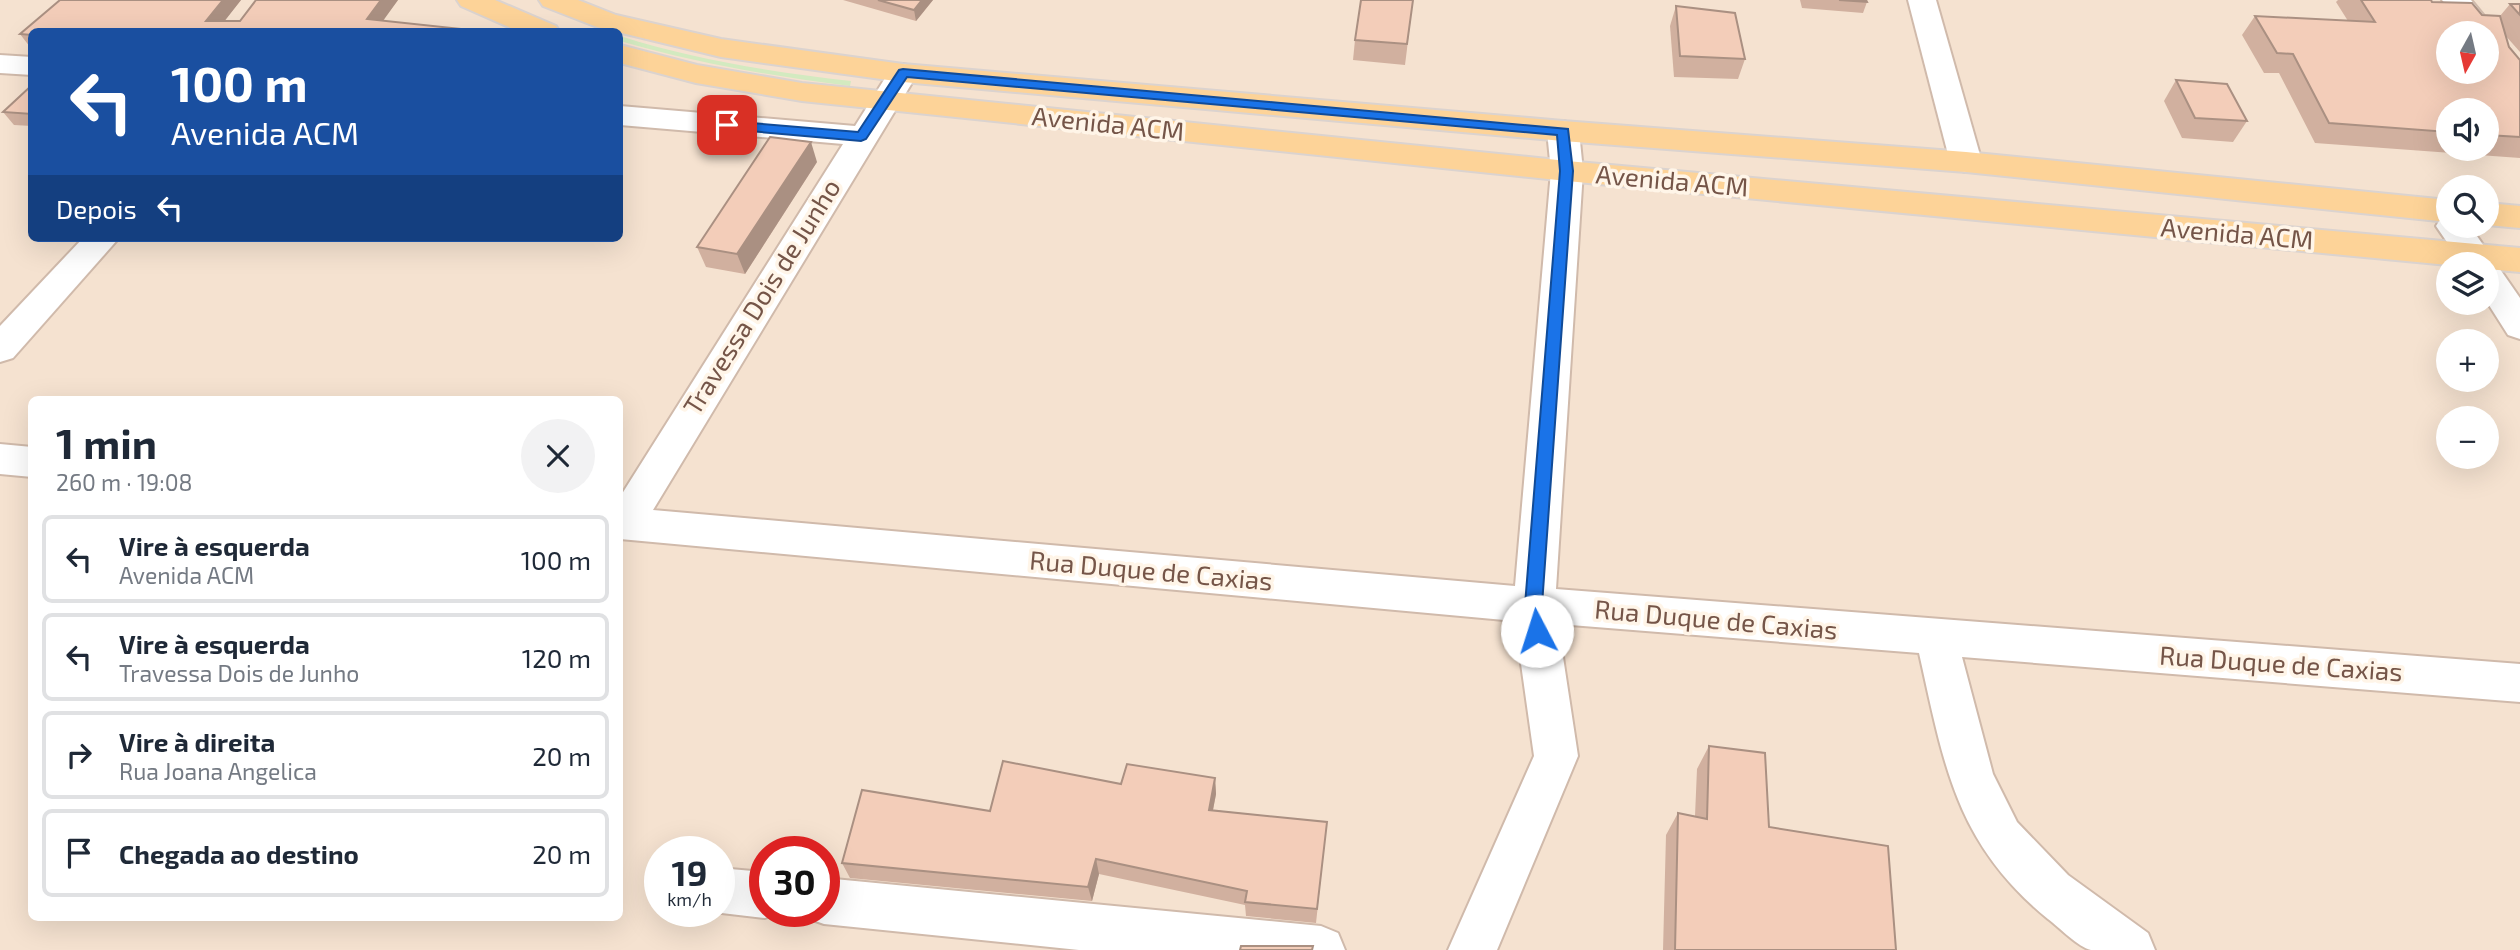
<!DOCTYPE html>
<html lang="pt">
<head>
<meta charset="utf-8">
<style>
	:root { --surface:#fff; --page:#f2f2f3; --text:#1f2937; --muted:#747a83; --line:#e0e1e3 }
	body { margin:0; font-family:"Exo 2",sans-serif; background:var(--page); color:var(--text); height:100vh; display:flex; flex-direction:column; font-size:26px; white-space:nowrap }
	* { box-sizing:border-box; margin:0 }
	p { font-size:23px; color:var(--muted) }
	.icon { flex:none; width:38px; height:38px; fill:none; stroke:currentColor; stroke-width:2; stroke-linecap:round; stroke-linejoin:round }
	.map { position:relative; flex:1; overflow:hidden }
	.sheet { position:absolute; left:28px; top:396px; width:595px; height:525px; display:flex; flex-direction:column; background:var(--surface); border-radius:10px; box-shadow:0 7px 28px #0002 }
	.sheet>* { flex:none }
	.guide { position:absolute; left:28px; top:28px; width:595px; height:214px; border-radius:10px; box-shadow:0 7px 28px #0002; background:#1a4fa0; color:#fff; overflow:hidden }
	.needle { width:46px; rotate:188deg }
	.buttons { position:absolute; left:2436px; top:21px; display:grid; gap:14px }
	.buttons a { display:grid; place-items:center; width:63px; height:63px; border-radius:50%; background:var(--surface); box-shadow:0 7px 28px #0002; font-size:35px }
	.speed { position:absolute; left:644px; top:836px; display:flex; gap:14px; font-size:35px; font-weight:700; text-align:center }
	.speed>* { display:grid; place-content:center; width:91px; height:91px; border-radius:50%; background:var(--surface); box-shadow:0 7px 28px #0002; line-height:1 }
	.speed small { font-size:18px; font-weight:400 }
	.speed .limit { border:10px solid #d22; background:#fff; color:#111 }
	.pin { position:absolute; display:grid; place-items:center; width:60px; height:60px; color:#fff; margin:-30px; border-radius:14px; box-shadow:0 4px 10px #0006 }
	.me { position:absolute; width:77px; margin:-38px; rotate:355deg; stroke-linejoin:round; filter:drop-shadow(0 0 5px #0008) }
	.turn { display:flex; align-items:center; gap:24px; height:147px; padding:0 28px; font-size:32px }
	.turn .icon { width:91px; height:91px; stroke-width:2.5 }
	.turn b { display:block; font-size:49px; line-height:60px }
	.then { display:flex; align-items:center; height:66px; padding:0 28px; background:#0003; gap:14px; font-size:26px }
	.round { display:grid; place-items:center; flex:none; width:74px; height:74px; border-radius:37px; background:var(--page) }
	.headline { display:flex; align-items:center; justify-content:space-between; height:119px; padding:0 28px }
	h1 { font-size:42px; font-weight:700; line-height:52px }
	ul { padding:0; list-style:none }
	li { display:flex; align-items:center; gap:21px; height:88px; margin:0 14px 10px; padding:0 14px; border:4px solid var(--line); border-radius:10px }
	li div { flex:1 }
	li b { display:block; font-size:26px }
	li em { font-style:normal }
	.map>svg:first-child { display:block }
	.residential { fill:#f5e2d0; fill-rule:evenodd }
	.green { fill:#d3eac0 }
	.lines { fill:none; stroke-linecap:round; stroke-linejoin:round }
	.street-casing { stroke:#d0baab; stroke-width:4 }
	.primary-casing { stroke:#dbd3cf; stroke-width:4 }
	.street { fill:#fff; fill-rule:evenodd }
	.primary { fill:#fdd398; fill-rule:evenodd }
	.wall { fill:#d1b09f; fill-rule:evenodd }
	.shaded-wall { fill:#aa9082 }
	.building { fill:#f3cdb9; stroke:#aa9082; stroke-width:2; fill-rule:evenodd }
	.route { fill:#1a73e8; stroke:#114b97; stroke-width:2 }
	.labels { text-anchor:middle; stroke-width:7; stroke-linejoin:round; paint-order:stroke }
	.street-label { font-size:26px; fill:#755548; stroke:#fff5e8 }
</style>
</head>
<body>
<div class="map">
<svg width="2520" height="950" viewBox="0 0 2520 950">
	<rect width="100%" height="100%" fill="#fdf1e2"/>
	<path class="residential" d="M0,0H2520V950H0ZM32,32H620V238H32ZM2448,33H2487V72H2448ZM2448,110H2487V149H2448ZM2448,187H2487V226H2448ZM2448,264H2487V303H2448ZM2448,341H2487V380H2448ZM32,399H620V917H32ZM2448,418H2487V457H2448ZM660,852H719V912H660ZM765,852H824V912H765Z"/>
	<path class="green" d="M620,36C695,60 773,72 851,81L850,86C771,76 696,63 620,41Z"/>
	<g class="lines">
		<g class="street-casing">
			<g id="street">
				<path d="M1908,0H1936L1982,162L1977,169L1966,172L1955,169L1950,162Z"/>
				<path d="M2442,0H2471L2498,33L2494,39L2487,41V33H2469Z"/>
				<path d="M0,55L32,57V75L0,73Z"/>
				<path d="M903,64L914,67L918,73L653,510L1515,586L1551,171L1547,131L1552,124L1563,121L1574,124L1579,131L1583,171L1556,589L2520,664V702L1962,657L1993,774L2017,822L2068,875L2148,933L2155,950C2136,950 2111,950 2091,950C2078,947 2060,928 2048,919C1955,843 1944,764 1919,653L1558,624L1578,756L1497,950H1448L1534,756L1515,621L620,539V497L843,144L620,125V106L855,126L892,67Z"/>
				<path d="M2448,216V226H2470L2520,298V339L2508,335L2487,302V264H2462L2436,226L2441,218Z"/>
				<path d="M83,238H119L13,358L0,362V326Z"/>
				<path d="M0,444L32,447V477L0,474Z"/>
				<path d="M719,868L765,872V912H781L765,918L713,912H719Z"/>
				<path d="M824,878L1321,926L1338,933L1345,950H1079L824,924L807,918L805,912H824Z"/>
			</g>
		</g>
		<g class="primary-casing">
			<g id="primary">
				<path d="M457,0H495L556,26L560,32H520L461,6Z"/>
				<path d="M539,0H578L616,15L721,39L903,64L1563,121L1966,152L2448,200V222L1966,172L1563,141L903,82L721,57L597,27L543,6Z"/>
				<path d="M620,45L697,65L802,83L1567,161L2520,248V272L2487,269V264L2448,265L1567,181L802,101L696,83L620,63Z"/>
				<path d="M2487,203L2520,206V228L2487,225Z"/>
			</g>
		</g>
		<use href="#street" class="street"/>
		<use href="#primary" class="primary"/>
	</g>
	<g class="wall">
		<path d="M60,0H241L224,21H240L398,0L382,21L480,32H32V47H30L20,34Z"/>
		<path d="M843,0H933L916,21Z"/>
		<path d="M1413,0L1405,65L1353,60L1355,40Z"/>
		<path d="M1800,0H1866L1867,2L1863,13L1802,8Z"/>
		<path d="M2338,0H2431L2432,2L2482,15L2500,16L2510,4H2520V52L2505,35L2509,47L2520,60V158L2315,143L2279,73H2264L2242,35L2255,16L2348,21L2336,2ZM2448,110H2487V149H2448Z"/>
		<path d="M1676,6L1745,59L1738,79L1674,77L1670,26Z"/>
		<path d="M2176,80L2247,121L2233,142L2182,138L2164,101Z"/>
		<path d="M32,85V126L14,125L3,112Z"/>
		<path d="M817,162L745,274L706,267L697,247Z"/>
		<path d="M1709,746L1769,827L1896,950H1663L1666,835L1678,813L1695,816L1697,769Z"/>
		<path d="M1215,778L1216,794L1213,810L1327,822L1316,923L1246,916L1245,905L1099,874L1092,901L850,878L842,863L990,811L1121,784Z"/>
	</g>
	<g class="shaded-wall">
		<path d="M223,0H241L216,32L206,21Z"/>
		<path d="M381,0H398L375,32L367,19Z"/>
		<path d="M922,0H933L916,21L914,10Z"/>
		<path d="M811,142L817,162L745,274L737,254Z"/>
		<path d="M1215,778L1216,794L1210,825L1209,810Z"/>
		<path d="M1096,859L1099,874L1092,901L1088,887Z"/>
	</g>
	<g class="building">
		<path d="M60,0H223L206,21H240L256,0H381L367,19L480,31L479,32H32V35L20,34Z"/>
		<path d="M878,0H922L914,10Z"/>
		<path d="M1361,0H1413L1407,44L1355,40Z"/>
		<path d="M1839,0H1866L1867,2Z"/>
		<path d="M2361,0H2431L2432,2L2472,3L2482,15L2500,16L2509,47L2520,60V137L2487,135V110H2448V132L2329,123L2293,54L2277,53L2255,16L2375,22ZM2448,33H2487V72H2448Z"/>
		<path d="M2510,4H2520V15Z"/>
		<path d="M1676,6L1735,13L1745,59L1680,56Z"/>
		<path d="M2176,80L2227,84L2247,121L2195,118Z"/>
		<path d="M32,85V114L3,112Z"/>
		<path d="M770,137L811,142L737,254L697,247Z"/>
		<path d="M1709,746L1765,753L1769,827L1888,846L1896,950H1675L1678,813L1707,819Z"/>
		<path d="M1003,761L1121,784L1127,764L1215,778L1209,810L1327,822L1317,909L1245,902L1247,891L1096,859L1088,887L842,863L862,790L990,811Z"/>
		<path d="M1241,946H1313L1312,950H1240Z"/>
	</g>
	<path class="route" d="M903,69L1568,129L1573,171L1542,605L1546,631L1543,636H1531L1525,605L1560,171L1557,135L907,77L866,139L861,141L727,129L721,125L727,121L858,132L899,70Z"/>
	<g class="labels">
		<g class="street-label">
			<text transform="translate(1108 124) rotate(6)" y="9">Avenida ACM</text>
			<text transform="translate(1672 181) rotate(5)" y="9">Avenida ACM</text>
			<text transform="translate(2237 234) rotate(5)" y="9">Avenida ACM</text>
			<text transform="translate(762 297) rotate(-58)" y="9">Travessa Dois de Junho</text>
			<text transform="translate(1151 571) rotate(5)" y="9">Rua Duque de Caxias</text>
			<text transform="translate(1716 620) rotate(5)" y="9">Rua Duque de Caxias</text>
			<text transform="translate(2281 664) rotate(4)" y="9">Rua Duque de Caxias</text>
		</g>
	</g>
</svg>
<div class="buttons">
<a><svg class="needle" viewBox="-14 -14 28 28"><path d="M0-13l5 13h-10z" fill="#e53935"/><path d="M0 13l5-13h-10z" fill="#747a83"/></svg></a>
<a><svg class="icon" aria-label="sound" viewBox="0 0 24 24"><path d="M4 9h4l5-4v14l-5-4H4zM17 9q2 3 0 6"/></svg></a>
<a><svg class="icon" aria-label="search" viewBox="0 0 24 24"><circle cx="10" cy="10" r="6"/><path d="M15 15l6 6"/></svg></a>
<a><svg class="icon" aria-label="layers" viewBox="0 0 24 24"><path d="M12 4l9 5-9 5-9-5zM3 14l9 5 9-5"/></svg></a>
<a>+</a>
<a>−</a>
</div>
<div class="speed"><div>19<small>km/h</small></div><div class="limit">30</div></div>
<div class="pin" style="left:727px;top:125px;background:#d93025"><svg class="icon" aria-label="arrive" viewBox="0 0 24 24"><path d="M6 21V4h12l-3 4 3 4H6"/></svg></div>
<svg class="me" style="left:1537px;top:631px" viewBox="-20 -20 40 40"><circle r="19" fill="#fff"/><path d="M0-13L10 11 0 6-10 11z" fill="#1a73e8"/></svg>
<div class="guide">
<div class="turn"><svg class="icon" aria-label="left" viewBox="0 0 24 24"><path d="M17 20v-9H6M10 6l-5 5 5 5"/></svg><div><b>100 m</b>Avenida ACM</div></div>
<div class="then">Depois<svg class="icon" aria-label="left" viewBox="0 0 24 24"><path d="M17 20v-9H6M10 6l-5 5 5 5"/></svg></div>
</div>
<section class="sheet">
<div class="headline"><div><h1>1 min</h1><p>260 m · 19:08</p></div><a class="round"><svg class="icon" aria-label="close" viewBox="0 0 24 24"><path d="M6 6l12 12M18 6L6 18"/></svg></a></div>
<ul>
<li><svg class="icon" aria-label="left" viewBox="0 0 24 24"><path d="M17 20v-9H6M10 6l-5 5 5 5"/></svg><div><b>Vire à esquerda</b><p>Avenida ACM</p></div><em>100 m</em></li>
<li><svg class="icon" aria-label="left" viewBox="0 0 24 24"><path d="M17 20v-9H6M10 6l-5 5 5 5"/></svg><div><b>Vire à esquerda</b><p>Travessa Dois de Junho</p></div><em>120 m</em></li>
<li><svg class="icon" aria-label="right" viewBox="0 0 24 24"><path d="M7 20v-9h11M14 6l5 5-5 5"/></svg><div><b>Vire à direita</b><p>Rua Joana Angelica</p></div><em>20 m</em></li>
<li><svg class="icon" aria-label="arrive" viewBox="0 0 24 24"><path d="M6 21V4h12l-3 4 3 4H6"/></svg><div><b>Chegada ao destino</b></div><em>20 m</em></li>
</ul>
</section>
</div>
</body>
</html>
